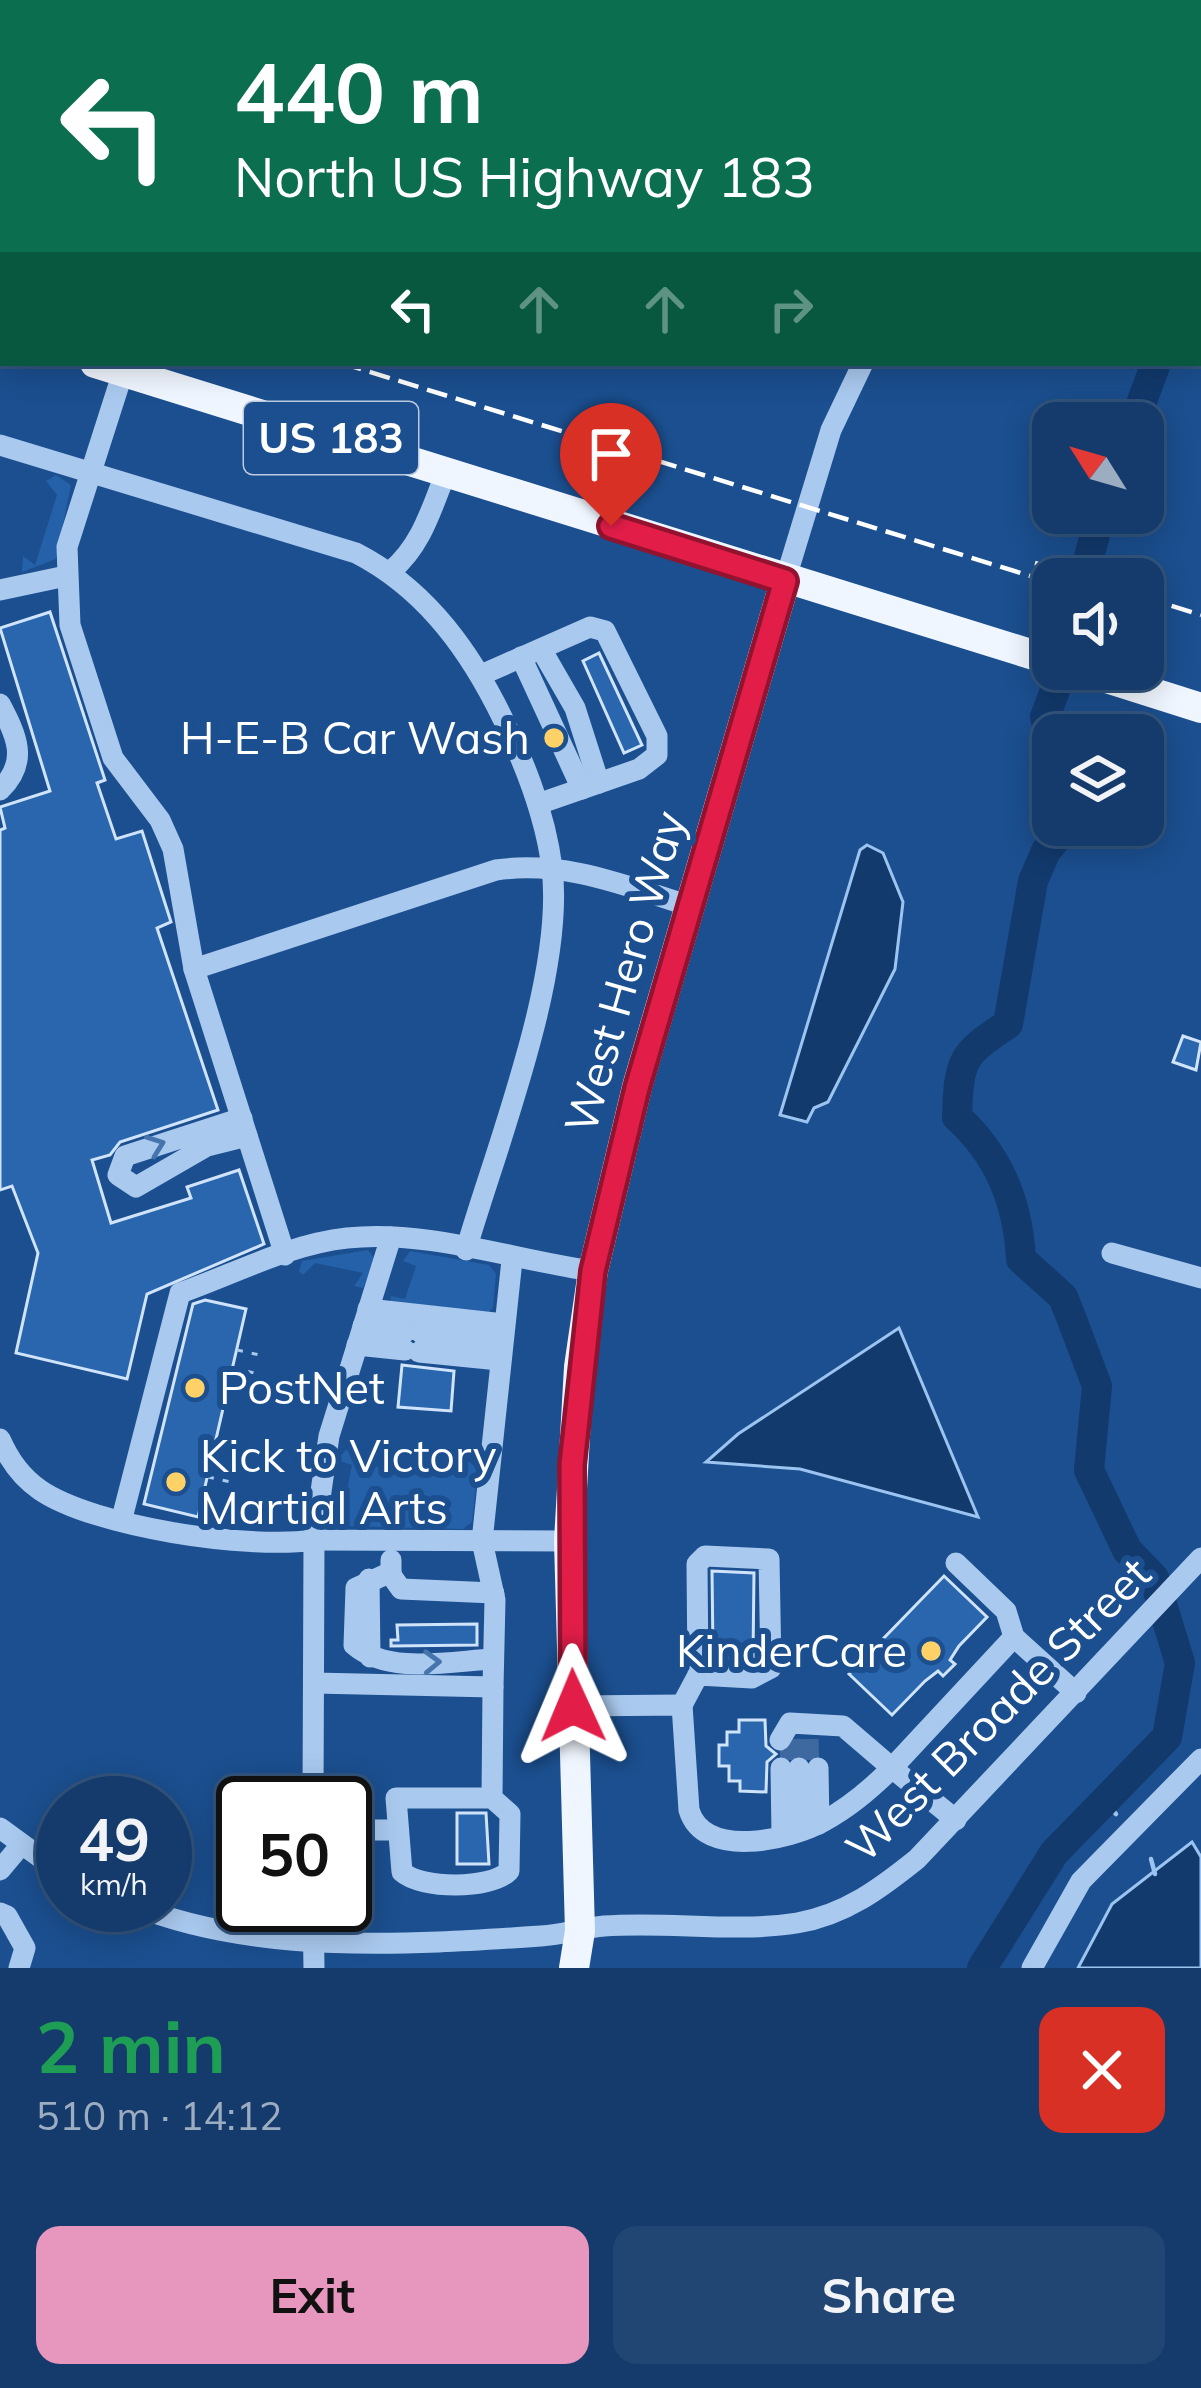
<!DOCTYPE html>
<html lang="en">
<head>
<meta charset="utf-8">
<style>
	:root { --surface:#143b6b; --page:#214673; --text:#f1f3f6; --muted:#9dadc1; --line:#33557e; --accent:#e797bd }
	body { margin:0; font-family:Mulish,sans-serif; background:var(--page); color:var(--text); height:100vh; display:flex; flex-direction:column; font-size:45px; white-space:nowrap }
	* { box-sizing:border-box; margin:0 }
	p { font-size:39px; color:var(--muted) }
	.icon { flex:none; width:66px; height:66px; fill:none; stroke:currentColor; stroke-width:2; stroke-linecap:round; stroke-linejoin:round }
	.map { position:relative; height:1968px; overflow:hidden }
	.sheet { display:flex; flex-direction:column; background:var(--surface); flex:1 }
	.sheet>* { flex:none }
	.banner { position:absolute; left:0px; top:0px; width:1203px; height:366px; box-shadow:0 6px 30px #0003,0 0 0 3px var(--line); background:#0b6e4f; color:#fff; overflow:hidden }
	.needle { width:78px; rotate:307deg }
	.tools { position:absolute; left:1032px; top:402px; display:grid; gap:24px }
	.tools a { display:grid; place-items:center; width:132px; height:132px; border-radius:24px; background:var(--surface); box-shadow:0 6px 30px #0003,0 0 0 3px var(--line); font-size:60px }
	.speed { position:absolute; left:36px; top:1776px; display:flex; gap:24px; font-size:60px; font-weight:700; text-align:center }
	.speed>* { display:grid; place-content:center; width:156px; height:156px; border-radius:50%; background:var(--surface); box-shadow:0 6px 30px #0003,0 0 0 3px var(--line); line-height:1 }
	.speed small { font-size:30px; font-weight:400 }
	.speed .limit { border:6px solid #111; border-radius:18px; background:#fff; color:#111 }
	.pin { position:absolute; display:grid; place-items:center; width:102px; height:102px; color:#fff; margin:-123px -51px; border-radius:50% 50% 50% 0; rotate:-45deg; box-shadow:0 0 12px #0007 }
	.pin .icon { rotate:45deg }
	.me { position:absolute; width:132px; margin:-66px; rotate:359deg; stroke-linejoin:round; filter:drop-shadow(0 0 9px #0008) }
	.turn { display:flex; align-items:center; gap:42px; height:252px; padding:0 36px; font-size:54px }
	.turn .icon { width:156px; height:156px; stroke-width:2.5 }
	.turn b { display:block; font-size:84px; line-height:102px }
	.lanes { display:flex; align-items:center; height:114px; padding:0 36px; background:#0003; justify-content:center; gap:60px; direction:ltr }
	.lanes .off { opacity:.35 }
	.round { display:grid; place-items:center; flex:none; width:126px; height:126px; border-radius:24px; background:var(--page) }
	.overview { display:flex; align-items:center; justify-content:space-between; height:204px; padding:0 36px }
	h1 { font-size:72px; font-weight:700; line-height:90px; color:#1e9e55 }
	.button { display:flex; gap:24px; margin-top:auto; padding:24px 36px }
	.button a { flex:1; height:138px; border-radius:24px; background:var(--accent); color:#111; font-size:48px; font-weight:700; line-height:138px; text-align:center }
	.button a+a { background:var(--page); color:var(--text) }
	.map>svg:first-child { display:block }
	.green { fill:#2461a8 }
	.water { fill:#123a6d; stroke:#9cc4f0; stroke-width:3 }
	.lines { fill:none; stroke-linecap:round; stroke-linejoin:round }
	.stream { stroke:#9cc4f0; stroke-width:4.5 }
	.river { stroke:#123a6d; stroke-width:30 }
	.building { fill:#2a66ad; stroke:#cfe3fa; stroke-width:3 }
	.minor-tunnel { stroke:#3d69a0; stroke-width:21; stroke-dasharray:21 10; stroke-linecap:butt }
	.path { stroke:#a9c9ee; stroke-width:3; stroke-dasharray:6 9; stroke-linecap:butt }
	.minor { stroke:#a9c9ee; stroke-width:21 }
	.major { stroke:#f0f6ff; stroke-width:30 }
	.rail { stroke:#fff; stroke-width:4.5; stroke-dasharray:21 9; stroke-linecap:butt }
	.oneway { stroke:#4674ac }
	.route-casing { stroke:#92132f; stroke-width:30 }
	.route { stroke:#e11d48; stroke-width:21 }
	.poi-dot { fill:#ffd166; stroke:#1b4f8f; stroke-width:4.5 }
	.labels { text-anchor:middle; stroke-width:12; stroke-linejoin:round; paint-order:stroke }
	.shield { fill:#1b4f8f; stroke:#bbcadd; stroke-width:3 }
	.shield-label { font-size:42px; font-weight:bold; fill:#fff }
	.poi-label { font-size:45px; fill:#fff; stroke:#1b4f8f; text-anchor:end }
	.street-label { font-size:45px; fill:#fff; stroke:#1b4f8f }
</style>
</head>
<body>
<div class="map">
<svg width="1201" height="1968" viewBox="0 0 1201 1968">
	<rect width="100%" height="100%" fill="#1b4f8f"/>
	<g class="green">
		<path d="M56,475L71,485L56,559L22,572L23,556L35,565L57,495L46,481Z"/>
		<path d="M368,1250L375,1259L363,1288L354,1286L363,1273L315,1263L303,1275L299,1271L302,1261Z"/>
		<path d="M410,1251L489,1265L496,1274L493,1308L489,1312L390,1303L391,1296L405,1299L416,1266L403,1261Z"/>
		<path d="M346,1450L370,1452L369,1466L466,1475L468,1461L478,1469L472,1522L463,1529L338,1526L329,1504L333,1498L345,1500L352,1465L337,1460Z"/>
	</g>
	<g class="water">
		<path d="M867,845L883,853L903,902L895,969L828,1102L814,1108L807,1122L780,1115L860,850Z"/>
		<path d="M899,1328L978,1517L800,1469L706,1462L738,1434Z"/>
		<path d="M1192,1842L1201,1857V1968H1078L1112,1904Z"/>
	</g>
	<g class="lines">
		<g class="stream">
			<path d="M1104,1800L1116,1814"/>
			<path d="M1151,1859L1155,1874"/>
		</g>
		<g class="river">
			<path d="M1200,213L1201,211"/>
			<path d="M1134,423L1156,363"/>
			<path d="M1083,579L1101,513"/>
			<path d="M1053,748L1045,717L1063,669"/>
			<path d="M982,1968L1054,1853L1167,1737L1180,1663L1154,1578L1127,1550L1089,1470L1097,1386L1071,1317L1063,1297L1021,1259C1018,1202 999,1155 957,1117C959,1060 961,1055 1008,1024L1033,881L1046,851L1068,825"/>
		</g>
	</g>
	<g class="building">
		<path d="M50,612L105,780L97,783L116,839L142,831L171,922L157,928L218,1110L120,1142L110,1155L92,1160L111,1223L191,1198L187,1187L239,1170L264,1244L147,1294L127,1379L16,1353L38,1253L12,1186L0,1190V830L5,828L0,807L50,791L0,628Z"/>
		<path d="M599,653L642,745L624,753L583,661Z"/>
		<path d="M1183,1036L1201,1042L1196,1070L1173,1062Z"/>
		<path d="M205,1300L246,1309L198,1517L144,1504L193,1304Z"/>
		<path d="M402,1365L454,1371L451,1411L398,1407Z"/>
		<path d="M712,1571L754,1573L753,1658H722L713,1651Z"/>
		<path d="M944,1576L987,1617L959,1646L950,1660L955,1664L943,1676L938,1671L925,1681L892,1715L849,1674Z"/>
		<path d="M477,1624V1645L391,1646V1640H398L397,1625Z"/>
		<path d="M739,1720H765L766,1746L776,1754L767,1762L766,1792L740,1791V1781H729V1766H719V1745H727V1732H739Z"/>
		<path d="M457,1813H486L489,1864H457Z"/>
	</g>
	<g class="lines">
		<g class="minor-tunnel">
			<path d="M790,1739L791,1768"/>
			<path d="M808,1739L809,1768"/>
		</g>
		<g class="path">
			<path d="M81,0L83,3"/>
			<path d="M237,1350L264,1356"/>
			<path d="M233,1368L259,1374"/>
			<path d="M212,1458L239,1464"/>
			<path d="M208,1477L235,1483"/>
		</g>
		<g class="minor">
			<path d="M28,3L31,0"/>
			<path d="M109,3L110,0"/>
			<path d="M1032,3L1033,0"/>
			<path d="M0,20L3,19"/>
			<path d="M0,72L3,71"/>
			<path d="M123,372L67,547L70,625L113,758L160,820L173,849L194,969L285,1255"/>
			<path d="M0,445L356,553C420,586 463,641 496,705C522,756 545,811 552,868C565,975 497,1144 466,1250"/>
			<path d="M391,571C421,546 431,510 445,475"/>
			<path d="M785,581L831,430L863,363"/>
			<path d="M0,590L66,576"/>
			<path d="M541,649L575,708L599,783"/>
			<path d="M521,657L582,789"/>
			<path d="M481,675L590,627L605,631L657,736V755L639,769L538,804"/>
			<path d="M0,704C17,736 29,762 0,790"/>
			<path d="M194,969L496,870C564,860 626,886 690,906"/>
			<path d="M242,1118L125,1156L118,1175L136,1187L207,1146L247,1136"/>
			<path d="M391,1237L329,1436L314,1540L569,1541"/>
			<path d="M1112,1253L1201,1278"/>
			<path d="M368,1309L504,1324"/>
			<path d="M363,1326L407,1331"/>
			<path d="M421,1333L502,1343"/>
			<path d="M357,1345L405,1350"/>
			<path d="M419,1352L499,1360"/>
			<path d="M0,1439C9,1460 21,1477 40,1490C94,1527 249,1550 314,1540L313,1803"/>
			<path d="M122,1518L180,1293C234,1274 290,1244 347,1238C426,1229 514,1260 593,1271"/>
			<path d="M391,1560V1575L401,1589L494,1593"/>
			<path d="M956,1563L1006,1611L1014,1637L1076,1693"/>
			<path d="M391,1572L356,1588L354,1645C388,1675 452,1661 493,1659"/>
			<path d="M369,1579L370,1657"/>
			<path d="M314,1683L493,1687L495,1600L482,1541L512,1260"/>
			<path d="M682,1705L698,1675L697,1564L705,1556L769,1559L771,1668L752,1678L698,1675"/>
			<path d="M573,1706L682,1705L689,1810C704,1860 790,1840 824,1821C850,1807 871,1789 892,1768L956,1820"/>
			<path d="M780,1740L790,1723L843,1726L892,1768L1014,1637"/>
			<path d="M781,1768L782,1836"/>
			<path d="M799,1768L802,1830"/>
			<path d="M818,1768L819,1824"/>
			<path d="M492,1798H396L402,1872C421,1889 490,1890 509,1871L510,1814L492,1798L493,1687"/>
			<path d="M0,1828L63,1874"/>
			<path d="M345,1830H398"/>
			<path d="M0,1870L21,1845"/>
			<path d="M133,1905C257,1955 408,1945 541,1936C562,1935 583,1928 604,1926C668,1921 734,1933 797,1923C845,1915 881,1888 917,1859L1201,1558"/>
			<path d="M313,1905L314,1968"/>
			<path d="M0,1913L7,1916L25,1948L19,1968"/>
			<path d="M1032,1968L1081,1881L1201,1759"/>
		</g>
		<g class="major">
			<path d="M0,337H3"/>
			<path d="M95,363L1053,661"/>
			<path d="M1078,669L1201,708"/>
			<path d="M574,1968L580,1931L569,1541L579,1367L593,1271L637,1087L785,581"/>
		</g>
		<g class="rail">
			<path d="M0,231L3,232"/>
			<path d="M0,258L3,259"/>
			<path d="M341,363L1053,583"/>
			<path d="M1035,563L1087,579"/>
			<path d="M1143,597L1201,615"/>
		</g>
	</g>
	<defs><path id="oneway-chevron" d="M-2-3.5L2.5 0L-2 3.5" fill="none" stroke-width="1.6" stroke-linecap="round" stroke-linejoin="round" transform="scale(3)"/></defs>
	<g class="oneway">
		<use href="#oneway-chevron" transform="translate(156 1145) rotate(-20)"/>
		<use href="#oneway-chevron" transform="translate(432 1662) rotate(-2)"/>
	</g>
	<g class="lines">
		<g class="route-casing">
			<path id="route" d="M573,1706L572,1465L593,1271L637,1088L785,581L611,526"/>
		</g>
		<use href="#route" class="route"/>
	</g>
	<g class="poi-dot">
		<circle cx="554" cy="738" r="12"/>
		<circle cx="195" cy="1388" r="12"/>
		<circle cx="176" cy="1482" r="12"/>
		<circle cx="931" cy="1651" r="12"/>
	</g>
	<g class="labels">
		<rect class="shield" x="244" y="402" width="174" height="72" rx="9"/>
		<g class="shield-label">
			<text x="331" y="453">US 183</text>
		</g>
		<g class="poi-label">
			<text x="530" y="754">H-E-B Car Wash</text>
			<text x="219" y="1404" text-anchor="start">PostNet</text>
			<text x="200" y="1472" text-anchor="start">Kick to Victory<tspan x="200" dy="52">Martial Arts</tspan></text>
			<text x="907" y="1667">KinderCare</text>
		</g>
		<g class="street-label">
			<text transform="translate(625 972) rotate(-74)" y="16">West Hero Way</text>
			<text transform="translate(998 1710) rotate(-45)" y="16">West Broade Street</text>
		</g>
	</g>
</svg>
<div class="tools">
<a><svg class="needle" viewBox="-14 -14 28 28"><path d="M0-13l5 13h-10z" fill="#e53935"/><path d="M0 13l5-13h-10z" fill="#9dadc1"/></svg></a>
<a><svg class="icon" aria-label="sound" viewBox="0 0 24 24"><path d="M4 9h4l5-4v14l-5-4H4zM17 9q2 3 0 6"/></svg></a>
<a><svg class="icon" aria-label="layers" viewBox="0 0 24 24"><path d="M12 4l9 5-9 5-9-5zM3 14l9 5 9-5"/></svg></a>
</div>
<div class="speed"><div>49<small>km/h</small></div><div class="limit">50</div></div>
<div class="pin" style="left:611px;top:526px;background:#d93025"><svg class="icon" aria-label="arrive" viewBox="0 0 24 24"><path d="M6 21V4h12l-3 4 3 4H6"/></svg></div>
<svg class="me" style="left:573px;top:1706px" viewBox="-20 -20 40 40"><path d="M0-17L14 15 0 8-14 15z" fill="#e11d48" stroke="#fff" stroke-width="4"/></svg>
<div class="banner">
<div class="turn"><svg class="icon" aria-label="left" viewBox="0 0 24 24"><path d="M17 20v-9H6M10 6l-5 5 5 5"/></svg><div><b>440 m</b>North US Highway 183</div></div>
<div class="lanes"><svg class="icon" aria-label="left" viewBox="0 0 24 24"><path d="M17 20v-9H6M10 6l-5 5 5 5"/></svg><svg class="icon off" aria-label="ahead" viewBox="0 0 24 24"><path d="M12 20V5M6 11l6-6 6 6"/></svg><svg class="icon off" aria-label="ahead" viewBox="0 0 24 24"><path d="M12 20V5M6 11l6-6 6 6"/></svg><svg class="icon off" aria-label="right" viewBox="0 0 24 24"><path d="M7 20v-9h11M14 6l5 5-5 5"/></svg></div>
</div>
</div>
<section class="sheet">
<div class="overview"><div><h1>2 min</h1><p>510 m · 14:12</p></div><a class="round" style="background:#d93025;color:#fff"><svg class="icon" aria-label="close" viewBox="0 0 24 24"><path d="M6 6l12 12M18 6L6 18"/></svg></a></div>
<div class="button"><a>Exit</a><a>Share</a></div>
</section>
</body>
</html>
